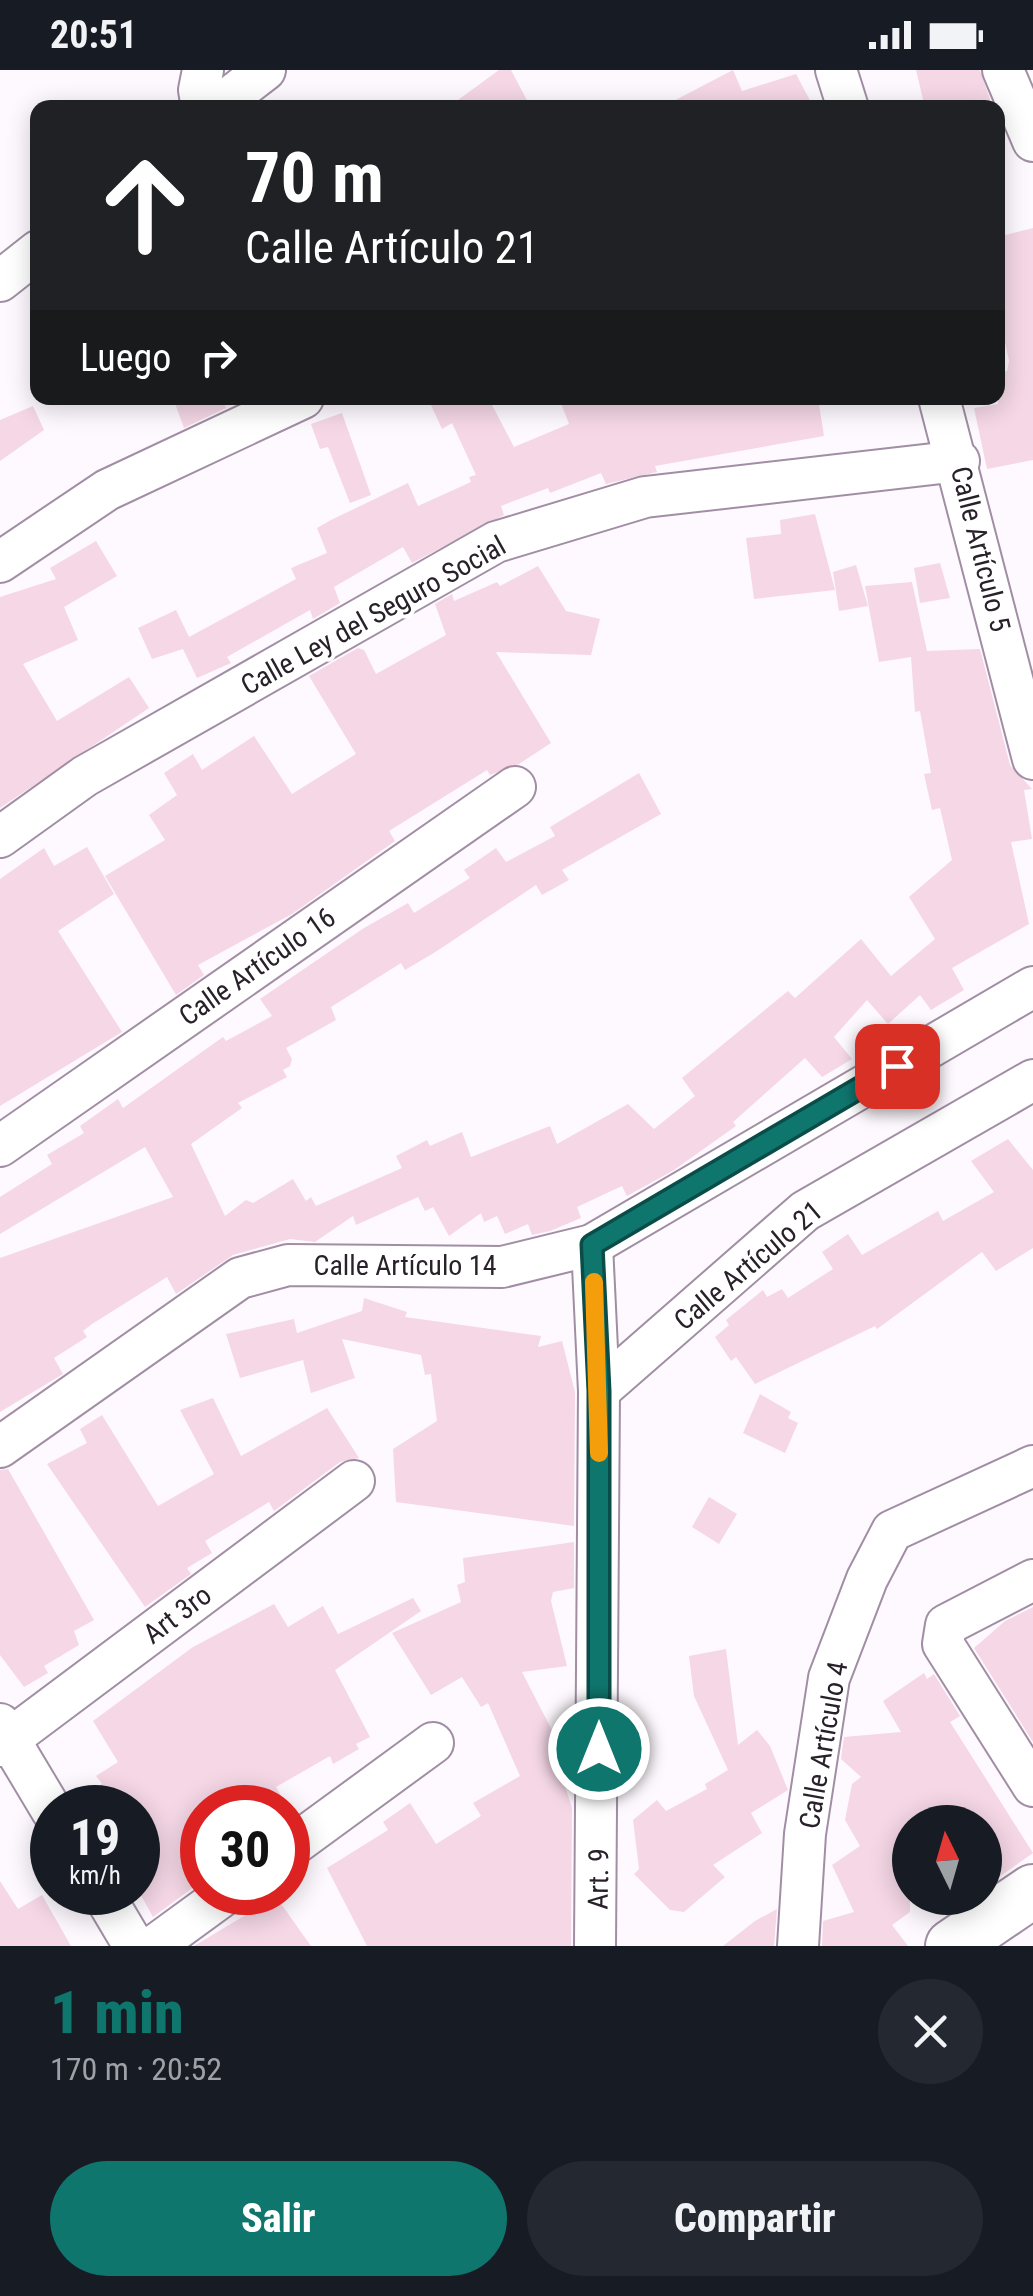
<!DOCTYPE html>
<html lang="es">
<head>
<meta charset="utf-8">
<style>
	:root { --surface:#171b24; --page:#242831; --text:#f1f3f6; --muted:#9ea1a6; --accent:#0f766e }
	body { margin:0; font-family:"Roboto Condensed",sans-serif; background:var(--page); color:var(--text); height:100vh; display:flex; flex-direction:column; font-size:38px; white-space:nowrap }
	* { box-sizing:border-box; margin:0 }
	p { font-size:32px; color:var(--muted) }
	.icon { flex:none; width:55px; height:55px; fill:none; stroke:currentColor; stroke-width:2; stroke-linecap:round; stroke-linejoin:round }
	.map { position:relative; height:1876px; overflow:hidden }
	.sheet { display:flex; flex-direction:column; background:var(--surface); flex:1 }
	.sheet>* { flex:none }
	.guide { position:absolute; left:30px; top:30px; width:975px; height:305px; border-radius:20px; box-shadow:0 5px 25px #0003; background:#202124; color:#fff; overflow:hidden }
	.needle { width:65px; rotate:355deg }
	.fabs { position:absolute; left:892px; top:1735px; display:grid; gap:20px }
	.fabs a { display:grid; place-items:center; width:110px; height:110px; border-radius:50%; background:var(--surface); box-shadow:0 5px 25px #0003; font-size:50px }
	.speed { position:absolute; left:30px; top:1715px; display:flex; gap:20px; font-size:50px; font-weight:700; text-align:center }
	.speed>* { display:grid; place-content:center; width:130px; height:130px; border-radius:50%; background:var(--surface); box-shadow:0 5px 25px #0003; line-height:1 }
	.speed small { font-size:25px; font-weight:400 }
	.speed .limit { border:15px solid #d22; background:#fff; color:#111 }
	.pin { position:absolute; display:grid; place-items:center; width:85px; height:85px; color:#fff; margin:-42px; border-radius:20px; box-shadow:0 5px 15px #0006 }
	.me { position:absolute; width:110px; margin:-55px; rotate:0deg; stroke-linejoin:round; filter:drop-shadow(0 0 8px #0008) }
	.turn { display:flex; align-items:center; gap:35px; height:210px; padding:0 50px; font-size:45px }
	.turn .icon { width:130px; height:130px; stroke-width:2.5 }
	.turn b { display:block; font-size:70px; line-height:85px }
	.then { display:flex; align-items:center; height:95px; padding:0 50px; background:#0003; gap:20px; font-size:38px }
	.round { display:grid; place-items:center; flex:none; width:105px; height:105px; border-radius:52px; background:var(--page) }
	.overview { display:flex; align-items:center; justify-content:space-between; height:170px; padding:0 50px }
	h1 { font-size:60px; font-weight:800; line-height:75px; color:var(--accent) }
	.primary-button { display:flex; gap:20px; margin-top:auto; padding:20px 50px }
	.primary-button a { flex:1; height:115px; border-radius:60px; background:var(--accent); color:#fff; font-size:40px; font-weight:800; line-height:115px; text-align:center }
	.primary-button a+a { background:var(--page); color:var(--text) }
	.status { display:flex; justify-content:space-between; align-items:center; height:70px; padding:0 50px; background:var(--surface); direction:ltr }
	.status svg { height:28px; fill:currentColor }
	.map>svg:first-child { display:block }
	.building { fill:#f5d7e6 }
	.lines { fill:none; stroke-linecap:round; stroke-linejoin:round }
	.minor-casing { stroke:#a18ea5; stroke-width:44 }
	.major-casing { stroke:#a18ea5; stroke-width:56 }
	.minor { stroke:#fff; stroke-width:40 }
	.major { stroke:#fff; stroke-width:52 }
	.route-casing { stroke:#0a4d48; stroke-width:25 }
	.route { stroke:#0f766e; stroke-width:18 }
	.slow { stroke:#f59e0b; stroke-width:18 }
	.labels { text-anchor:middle; stroke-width:8; stroke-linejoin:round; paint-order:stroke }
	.street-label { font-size:28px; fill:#28212a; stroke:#fff }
</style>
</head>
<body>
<div class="status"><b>20:51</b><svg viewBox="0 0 49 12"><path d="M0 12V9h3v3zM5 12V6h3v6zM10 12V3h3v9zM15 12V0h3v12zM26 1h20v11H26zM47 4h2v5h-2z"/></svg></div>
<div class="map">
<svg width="1033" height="1876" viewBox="0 0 1033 1876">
	<rect width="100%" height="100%" fill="#fef9fe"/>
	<g class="building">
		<path d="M499,0H511L531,38H447Z"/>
		<path d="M733,0L742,21L796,4L814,38H660Z"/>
		<path d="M916,0H980L993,38H925Z"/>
		<path d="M1033,158V390L987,399L974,338L998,334V302L1007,301L1009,291L998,239V167Z"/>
		<path d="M173,328H222L226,338L184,358Z"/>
		<path d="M440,328H500L491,333L514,377L569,354L559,328H818L824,366L655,396L657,402L606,414L601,403L550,423L548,418L501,436L504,445L412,493L403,477L334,517L340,533L313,549L310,540L227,587L231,593L197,608L183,579L152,589L138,558L176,540L189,567L296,509L291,498L327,483L317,458L331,450L408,413L418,436L471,412L469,407L476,405L452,353L442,359L431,335Z"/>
		<path d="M33,336L44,360L0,391V350Z"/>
		<path d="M342,343L371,425L350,433L328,377L320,379L311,354Z"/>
		<path d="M815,444L835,520L754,529L746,468L781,464L780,450Z"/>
		<path d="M96,471L117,506L64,537L78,570L23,594L57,651L129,607L149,638L0,738V527L56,509L50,498Z"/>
		<path d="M940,493L950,528L920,533L914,498Z"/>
		<path d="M856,495L868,536L839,541L833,502Z"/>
		<path d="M538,496L566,541L600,549L591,585L496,582L551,673L519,694L490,705L487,700L389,761L395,771L292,844L198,895L204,905L176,925L105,806L165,770L149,745L177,725L164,703L193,684L202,700L254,666L292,724L356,684L309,606L358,578L364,580L376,604L446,565L435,534L452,524L454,531L497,512L500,516Z"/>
		<path d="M912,512L927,581L980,579L1010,695L1032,719L1024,720L1032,769L1011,772L1029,854L952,898L964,920L931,940L920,925L888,954L867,930L834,967L852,989L822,1007L805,988L733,1052L736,1056L674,1100L627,1126L622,1116L577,1137L581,1148L550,1161L532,1165L528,1154L505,1164L497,1146L484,1152L481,1143L449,1166L433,1137L425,1141L418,1127L356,1155L353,1146L315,1172L290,1169L233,1185L176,1224L167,1207L92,1254L83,1261L87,1267L54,1288L63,1304L0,1342V1188L173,1127L145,1077L0,1164V1127L52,1094L47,1085L84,1063L80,1056L118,1029L123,1038L223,967L226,971L272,946L260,929L364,858L408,833L414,843L470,808L464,800L496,778L506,792L555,766L550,757L639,703L661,744L562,800L569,810L542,825L536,815L437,881L405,900L401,893L331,937L336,950L286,978L292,989L290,996L283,1000L287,1007L238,1033L242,1038L191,1074L225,1146L246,1130L253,1133L293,1109L306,1131L311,1127L316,1136L402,1098L396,1086L427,1070L430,1076L462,1062L471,1087L550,1056L557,1074L628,1034L654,1059L695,1026L682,1008L788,921L795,928L861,869L891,906L935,869L909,827L952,790L940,738L932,740L924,704L931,703L920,641L915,642L911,587L879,592L865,516Z"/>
		<path d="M87,777L114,824L58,861L122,962L0,1036V809L44,778L54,796Z"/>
		<path d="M1008,1069L1033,1100V1178L996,1201L982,1182L877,1259L875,1256L755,1314L736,1287L731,1291L715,1267L729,1255L726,1250L763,1220L767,1227L782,1219L788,1228L833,1199L822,1182L848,1164L862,1185L938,1141L943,1151L994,1122L971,1091Z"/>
		<path d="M364,1228L407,1242L405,1247L541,1266L538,1277L562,1271L575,1322L574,1456L396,1432L393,1379L437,1351L431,1304L425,1305L421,1285L342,1269L355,1308L311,1323L303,1290L240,1308L226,1264L294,1249L297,1263L362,1241Z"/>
		<path d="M760,1324L791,1342L788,1348L798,1353L785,1383L743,1363Z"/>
		<path d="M213,1328L241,1386L327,1338L359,1388L340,1392L274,1441L269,1432L205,1471L212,1483L187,1498L191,1504L145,1537L47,1394L87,1373L80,1359L102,1345L158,1436L214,1404L180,1340Z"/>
		<path d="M8,1399L94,1550L74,1561L79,1575L44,1596L48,1603L24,1617L0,1585V1400Z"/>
		<path d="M709,1427L737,1444L719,1474L692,1457Z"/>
		<path d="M574,1472V1518L553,1522L551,1531L567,1596L522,1602L559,1674L553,1678L572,1738L571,1876H367L327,1798L388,1760L383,1752L410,1733L436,1774L481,1746L473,1733L520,1706L488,1633L481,1637L462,1607L431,1625L392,1563L461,1532L457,1515L465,1512L463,1488Z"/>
		<path d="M413,1528L421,1541L335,1600L370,1667L356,1674L359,1679L333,1694L330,1686L276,1717L288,1738H202V1811L153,1847L138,1820V1738H75L74,1732L102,1714L96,1706L118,1692L93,1651L193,1577L274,1534L288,1557L323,1536L338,1564Z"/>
		<path d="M1033,1537V1672L974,1578L1005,1551Z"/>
		<path d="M726,1579L738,1675L757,1660L770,1676L788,1720L751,1743L762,1763L713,1795L725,1807L684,1842L670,1840L634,1804L639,1799L633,1750L657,1730L666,1741L707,1719L705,1714L728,1700L694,1626L689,1586Z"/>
		<path d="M924,1603L927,1609L934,1604L960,1646L950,1652L1033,1783L985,1817V1752H910V1842L892,1855L908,1876H822L823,1851L854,1842L832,1795L860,1776L845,1750L852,1714L861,1707L841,1689L844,1667L901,1662L883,1631Z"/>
		<path d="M0,1811L18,1839L42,1825L71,1876H0Z"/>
		<path d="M269,1831H279L311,1876H194Z"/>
		<path d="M777,1839L774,1876H723L755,1851Z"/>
	</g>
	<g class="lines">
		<g class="minor-casing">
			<g id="minor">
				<path d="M836,0L848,38"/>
				<path d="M1003,0L1033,71"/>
				<path d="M202,38L199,20L203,0"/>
				<path d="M216,38L265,0"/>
				<path d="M0,211L38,181"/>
				<path d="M939,328L1033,689"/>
				<path d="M0,492L107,420L303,328"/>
				<path d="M0,767L85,706L496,472L645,427L959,391"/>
				<path d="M0,1076L515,717"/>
				<path d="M592,1175L599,1321L595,1876"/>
				<path d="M599,1321L805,1141L1033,1010"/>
				<path d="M0,1377L240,1208L288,1195L502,1197L592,1175L1033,917"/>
				<path d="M1033,1510L946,1555L943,1574L1033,1716"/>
				<path d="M0,1654L52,1741"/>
				<path d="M0,1676L354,1411"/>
				<path d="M288,1779L433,1673"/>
				<path d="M102,1822L134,1876"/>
				<path d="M154,1876L228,1822"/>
				<path d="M798,1876L805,1764L829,1608L867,1509L892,1461L1033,1396"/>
			</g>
		</g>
		<g class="major-casing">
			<path id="major" d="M952,1876L1033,1821"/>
		</g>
		<use href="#minor" class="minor"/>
		<use href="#major" class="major"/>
	</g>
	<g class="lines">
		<g class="route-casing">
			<path id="route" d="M599,1679V1321L592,1175L897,996"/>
		</g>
		<use href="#route" class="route"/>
		<path class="slow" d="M594,1212L599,1383"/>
	</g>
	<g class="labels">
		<g class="street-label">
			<text transform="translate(981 479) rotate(76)" y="10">Calle Artículo 5</text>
			<text transform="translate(373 545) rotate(-29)" y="10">Calle Ley del Seguro Social</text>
			<text transform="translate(257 896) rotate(-35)" y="10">Calle Artículo 16</text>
			<text x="405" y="1205">Calle Artículo 14</text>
			<text transform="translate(748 1195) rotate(-40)" y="10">Calle Artículo 21</text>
			<text transform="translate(177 1544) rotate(-37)" y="10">Art 3ro</text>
			<text transform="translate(823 1675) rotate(-80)" y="10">Calle Artículo 4</text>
			<text transform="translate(598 1809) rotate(-89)" y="10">Art. 9</text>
		</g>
	</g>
</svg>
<div class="fabs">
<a><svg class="needle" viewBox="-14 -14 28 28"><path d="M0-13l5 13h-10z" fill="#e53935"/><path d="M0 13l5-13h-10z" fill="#9ea1a6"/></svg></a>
</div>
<div class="speed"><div>19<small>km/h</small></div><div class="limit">30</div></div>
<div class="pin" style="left:897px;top:996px;background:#d93025"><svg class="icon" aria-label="arrive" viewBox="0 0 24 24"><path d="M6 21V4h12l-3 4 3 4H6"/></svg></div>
<svg class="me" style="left:599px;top:1679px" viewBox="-20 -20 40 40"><circle r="17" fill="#0f766e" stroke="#fff" stroke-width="3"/><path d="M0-11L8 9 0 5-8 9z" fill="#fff"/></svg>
<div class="guide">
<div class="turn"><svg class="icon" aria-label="ahead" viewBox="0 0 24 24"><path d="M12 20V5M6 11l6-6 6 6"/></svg><div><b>70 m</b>Calle Artículo 21</div></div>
<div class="then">Luego<svg class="icon" aria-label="right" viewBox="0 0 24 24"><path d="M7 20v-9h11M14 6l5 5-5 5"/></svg></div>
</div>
</div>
<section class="sheet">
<div class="overview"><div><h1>1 min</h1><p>170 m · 20:52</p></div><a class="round"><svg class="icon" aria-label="close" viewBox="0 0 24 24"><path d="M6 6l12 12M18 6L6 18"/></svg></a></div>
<div class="primary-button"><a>Salir</a><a>Compartir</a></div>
</section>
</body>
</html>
